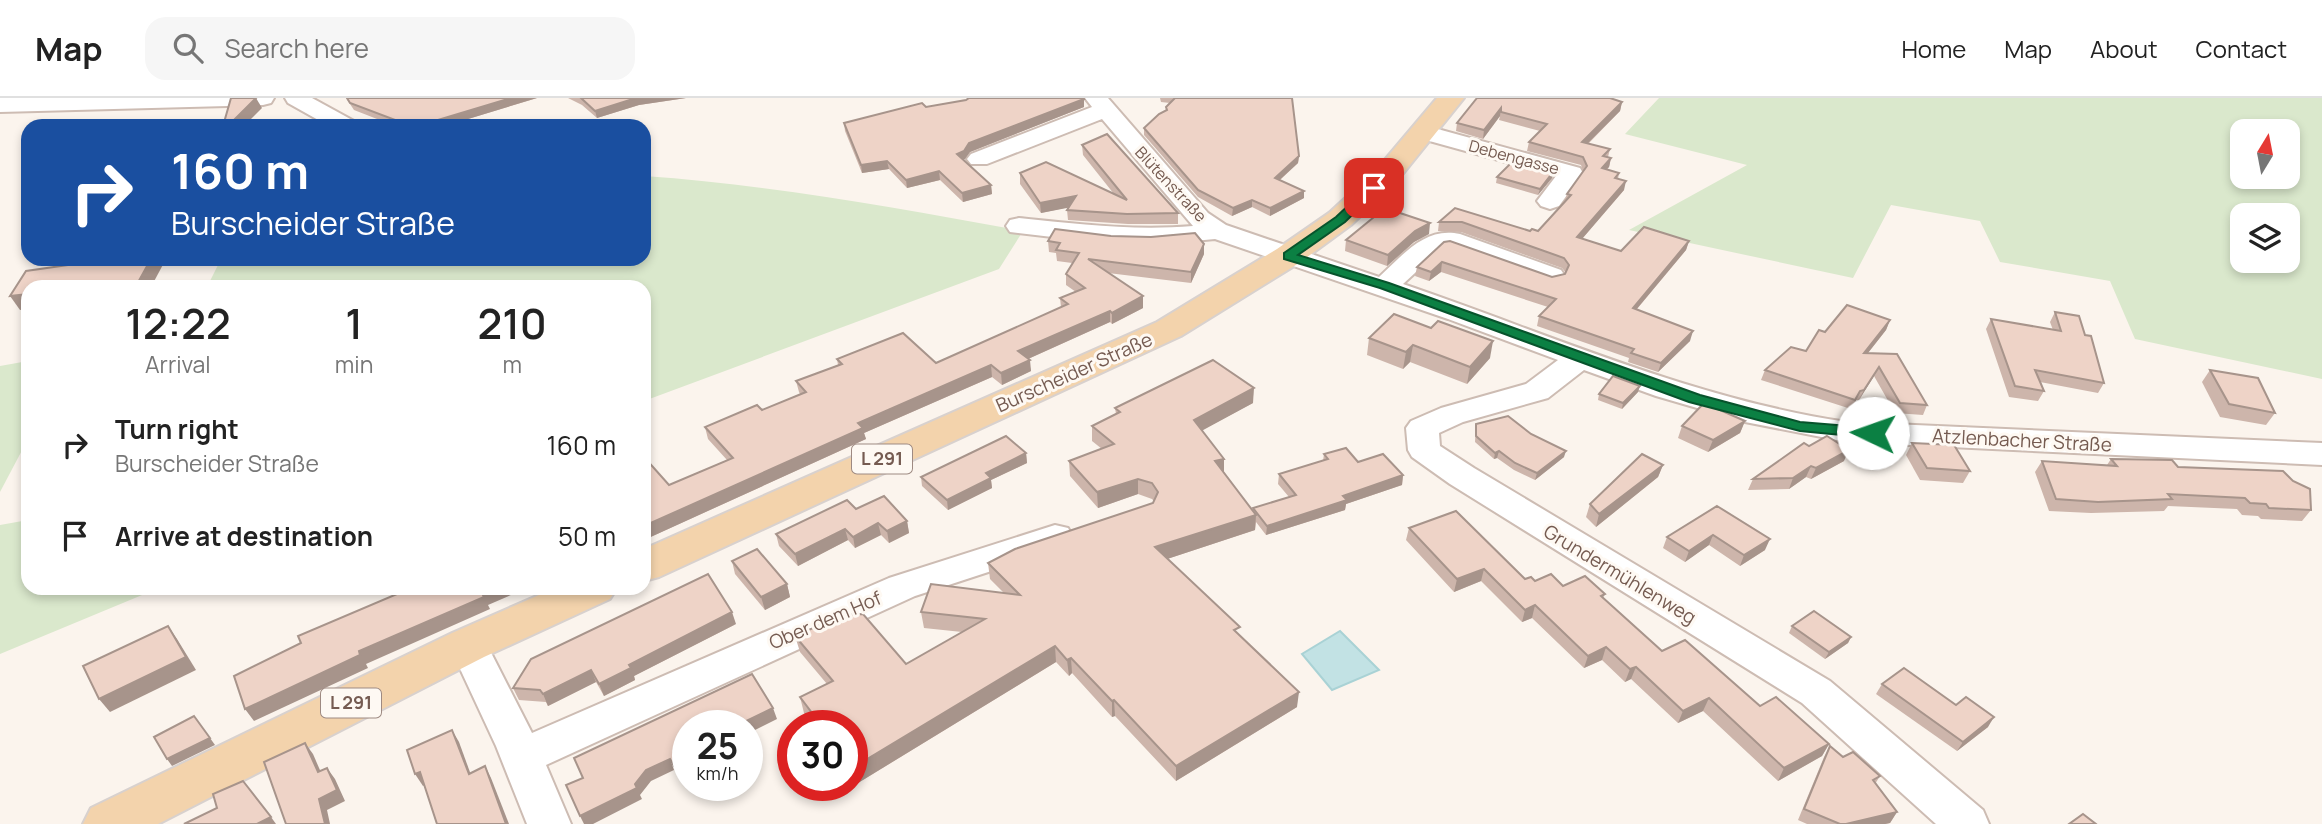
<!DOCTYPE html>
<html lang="en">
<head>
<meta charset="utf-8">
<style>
	:root { --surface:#fff; --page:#f6f6f6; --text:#222; --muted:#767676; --line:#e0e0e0 }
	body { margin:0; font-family:Manrope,sans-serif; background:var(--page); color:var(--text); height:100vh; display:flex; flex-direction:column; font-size:26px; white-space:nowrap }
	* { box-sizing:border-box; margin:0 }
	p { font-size:23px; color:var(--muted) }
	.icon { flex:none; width:38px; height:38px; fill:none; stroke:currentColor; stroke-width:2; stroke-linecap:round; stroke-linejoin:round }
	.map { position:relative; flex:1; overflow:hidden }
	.sheet { position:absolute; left:21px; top:182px; width:630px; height:315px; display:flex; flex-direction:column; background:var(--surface); border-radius:21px; box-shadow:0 4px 10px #0003 }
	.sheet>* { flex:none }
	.hud { position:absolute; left:21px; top:21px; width:630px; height:147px; border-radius:21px; box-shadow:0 4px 10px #0003; background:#1a4fa0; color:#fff; overflow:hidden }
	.needle { width:46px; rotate:10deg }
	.buttons { position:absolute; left:2230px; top:21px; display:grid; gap:14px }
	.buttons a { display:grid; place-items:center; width:70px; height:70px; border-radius:14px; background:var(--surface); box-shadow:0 4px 10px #0003; font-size:35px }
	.speed { position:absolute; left:672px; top:612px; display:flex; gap:14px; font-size:35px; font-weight:700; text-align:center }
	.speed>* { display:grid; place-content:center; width:91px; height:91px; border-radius:50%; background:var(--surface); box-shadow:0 4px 10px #0003; line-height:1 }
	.speed small { font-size:18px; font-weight:400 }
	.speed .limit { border:10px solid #d22; background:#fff; color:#111 }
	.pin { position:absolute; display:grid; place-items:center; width:60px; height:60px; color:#fff; margin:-30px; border-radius:14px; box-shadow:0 4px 10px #0006 }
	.me { position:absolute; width:77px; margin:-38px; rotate:273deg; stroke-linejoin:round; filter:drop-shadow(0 0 5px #0008) }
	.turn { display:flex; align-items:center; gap:24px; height:147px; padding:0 35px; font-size:32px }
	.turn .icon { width:91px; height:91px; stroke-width:2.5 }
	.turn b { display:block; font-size:49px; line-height:60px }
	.eta { display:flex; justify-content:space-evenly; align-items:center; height:119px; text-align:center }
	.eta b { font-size:42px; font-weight:600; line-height:49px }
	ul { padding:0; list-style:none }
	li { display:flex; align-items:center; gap:21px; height:91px; padding:0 35px }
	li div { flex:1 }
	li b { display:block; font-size:26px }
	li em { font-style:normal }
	header { display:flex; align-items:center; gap:42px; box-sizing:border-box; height:98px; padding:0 35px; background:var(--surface); border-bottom:2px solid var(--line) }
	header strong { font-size:33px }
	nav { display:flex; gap:38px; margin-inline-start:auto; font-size:24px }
	.search { width:490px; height:63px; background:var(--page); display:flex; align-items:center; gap:18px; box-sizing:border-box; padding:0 24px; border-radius:21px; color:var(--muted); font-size:26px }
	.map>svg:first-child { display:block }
	.green { fill:#dae8cc; fill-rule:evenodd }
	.water { fill:#c2e2e4; stroke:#a9d2d5; stroke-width:2 }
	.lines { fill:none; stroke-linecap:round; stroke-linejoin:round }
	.street-casing { stroke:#cdbcb3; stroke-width:4 }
	.primary-casing { stroke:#d8d1ce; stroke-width:4 }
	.street { fill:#fff; fill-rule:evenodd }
	.primary { fill:#f3d3ac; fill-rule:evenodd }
	.wall { fill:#cdb5ab }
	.shaded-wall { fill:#a7948b }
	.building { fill:#eed3c7; stroke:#a7948b; stroke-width:2 }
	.route { fill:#0b8043; stroke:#07532c; stroke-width:2 }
	.labels { text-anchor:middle; stroke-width:6; stroke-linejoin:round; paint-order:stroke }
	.far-street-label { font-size:16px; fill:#755b51; stroke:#fef9f3 }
	.shield { fill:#fef9f3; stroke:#9e8a82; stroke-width:2 }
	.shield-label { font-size:18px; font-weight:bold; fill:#755b51 }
	.street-label { font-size:19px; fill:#755b51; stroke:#fef9f3 }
</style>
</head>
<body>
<header>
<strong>Map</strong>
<div class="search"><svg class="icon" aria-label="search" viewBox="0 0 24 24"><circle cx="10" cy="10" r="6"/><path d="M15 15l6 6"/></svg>Search here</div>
<nav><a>Home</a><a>Map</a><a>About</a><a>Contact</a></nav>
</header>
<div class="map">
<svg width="2322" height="726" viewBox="0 0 2322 726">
	<rect width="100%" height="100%" fill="#fbf4ed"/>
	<g class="green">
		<path d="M1659,0H2322V281L2135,241L2110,183L2000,164L1980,123L1891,107L1853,180L1629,132L1747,67L1625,36ZM2242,33H2287V79H2242ZM2242,117H2287V163H2242Z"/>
		<path d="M644,78C772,87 897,110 1023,133L999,171L644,303V189H207L221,161H644Z"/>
		<path d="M28,263V341L0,394V268Z"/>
		<path d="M28,422V490H159L0,556V427Z"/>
	</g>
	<path class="water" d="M1340,533L1379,572L1332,592L1302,556Z"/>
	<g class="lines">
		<g class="street-casing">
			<g id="street">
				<path d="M0,0H274L271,5L263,7L0,14Z"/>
				<path d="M285,0H312L354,23L357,28H329L288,5Z"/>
				<path d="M1085,0H1108L1208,115L1226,127L1379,179C1403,157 1425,128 1460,136L1561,172L1565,178L1561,184L1551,186L1449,150L1441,151L1403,186C1550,236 1692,301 1847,324L2322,345V367L1847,344L1745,324L1656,298L1584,272L1548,300L1463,324L1439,335L1440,348L1474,370L1830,583L1983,712L1989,726H1936L1802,605L1450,386L1412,359L1408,352L1406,330L1411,323L1441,310L1526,286L1558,262L1448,221L1215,141L1151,147L1112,146L1010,134L1006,128L1010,122L1019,120C1078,126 1134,133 1193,128L1102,21L987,66H971L967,61L971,56L1092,9Z"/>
				<path d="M1423,27L1580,70L1583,75L1559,108L1550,111L1541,108L1537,103L1556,78L1415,39L1411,34L1415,29Z"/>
				<path d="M1055,427L1068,430L1073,439L1068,448L915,498L546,667L571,726H527L496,648L449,547L454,537L468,532L482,537L532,635L889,480Z"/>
			</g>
		</g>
		<g class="primary-casing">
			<g id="primary">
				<path d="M1437,0H1464L1397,83L1351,127L1299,165L1181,238L659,479L644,483V451L1157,224L1277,151L1329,115L1377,71Z"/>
				<path d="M555,490H617L610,501L484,559L158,726H83L91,710L452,535Z"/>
			</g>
		</g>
		<use href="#street" class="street"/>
		<use href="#primary" class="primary"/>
	</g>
	<g class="wall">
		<path d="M346,0H537L445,28H395L354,12Z"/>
		<path d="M568,0H686L639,7L597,20L582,7Z"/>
		<path d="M1160,0H1292L1299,58L1298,65L1280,82L1304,100L1270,118L1252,109L1232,118L1198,99L1144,37V30L1166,12V9L1170,5L1161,4Z"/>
		<path d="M1477,0L1612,1L1622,4L1620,13L1588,46L1610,51L1608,59L1611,60L1609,69L1606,72L1619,75L1618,81L1624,92L1582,141L1621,153L1689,143L1686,152L1637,211L1690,243L1658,274L1628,264L1629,260L1537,228L1539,218L1548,209L1441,174L1429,183L1415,178L1417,169L1444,144L1552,179L1565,176L1566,175L1562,170L1461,134L1438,133L1439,124L1455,110L1530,133H1538L1565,103L1567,96L1583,73L1581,67L1527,53L1529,44L1540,33L1499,22L1500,18L1483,41L1456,33L1457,25Z"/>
		<path d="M1084,1V9L970,54L963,62L991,87L992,96L963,104L940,82L907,90L889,71L862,75L845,33L844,25L926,9Z"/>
		<path d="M1082,47L1178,115V126H1128L1068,122L1067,112L1069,109L1041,115L1020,86V75L1114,96L1083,57Z"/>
		<path d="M1497,79L1552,80L1538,97L1496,85Z"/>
		<path d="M1429,136L1414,144L1387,168L1345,153L1346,142Z"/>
		<path d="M1111,138L1204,146V156L1191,185L1108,175L1143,198V210L1112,226L1110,224L1028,261L1031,273L1002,287L992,279L864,335L866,341L644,442V360L669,387L727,362L708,341L705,329L762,312L800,296L799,294L796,283L838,267L837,261L936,265L1061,209L1060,200L1076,194L1066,187V176L1072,165L1057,163L1056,155L1049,154L1048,143Z"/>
		<path d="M2055,214L2085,237L2104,285L2098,295L2040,284L2044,293L2038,303L2009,299L1986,231L1991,221L2053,232L2050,224Z"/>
		<path d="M1890,222L1886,232L1868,255L1927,307L1923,317L1895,315L1874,278L1859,302H1856L1851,311L1761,282L1765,272L1806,253L1825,234Z"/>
		<path d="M1369,240L1490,260L1467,286L1410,264L1403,271L1367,257Z"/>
		<path d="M2210,272L2275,315L2266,327L2220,319L2202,284Z"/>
		<path d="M1638,294L1622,311L1598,302L1599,296Z"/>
		<path d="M1253,305L1202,332L1224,374L1253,413V410L1289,399L1278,386L1279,376L1323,363L1324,356L1358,364L1403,377L1402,387L1346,406L1345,412L1266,437L1256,424L1255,432L1167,461L1239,537L1297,609L1176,683L1115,618L1112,619L1072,575L1069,578L1056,564L858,685L852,677V628H814L804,615L800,599L827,586L800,554L795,538L906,566L962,534L924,530L921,514L1004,495L990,481L988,465L1153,405L1154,403L1152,401L1138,396L1098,410L1070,378L1069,363L1102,351L1092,343V328L1116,316L1115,310Z"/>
		<path d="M1745,323L1740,335L1708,354L1678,340L1682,328Z"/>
		<path d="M1476,326L1531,336L1564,359L1535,382L1514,372L1497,360L1494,361L1475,344Z"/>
		<path d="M1912,345L1970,373L1963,385L1920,382L1906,357Z"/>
		<path d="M1809,348L1844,363L1811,381L1806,379L1789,391L1748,392L1753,381Z"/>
		<path d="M1026,355L1027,365L991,382L992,390L948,412L922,388L921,379Z"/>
		<path d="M2111,361L2178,369L2311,412L2302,423L2261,421L2258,418L2242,417L2237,411L2168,408L2164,413L2091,415L2049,413L2035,374L2042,363L2107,367Z"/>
		<path d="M1663,367L1658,379L1596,429L1586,419L1590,406Z"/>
		<path d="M1717,408L1765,452L1740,468L1709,447L1685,464L1663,450L1667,439Z"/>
		<path d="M856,411L907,423L909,435L889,445L881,437L855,450L848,442L798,468L779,448L776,436Z"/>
		<path d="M1409,430L1525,481L1605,496L1603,500L1662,553L1829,646L1822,658L1778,683L1703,613L1678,625L1631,581L1625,584L1602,562L1584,570L1532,520L1522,524L1481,483L1454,494L1406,442Z"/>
		<path d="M732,463L787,486L790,499L765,512L735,476Z"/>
		<path d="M736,526L634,578L635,582L604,598L596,584L548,608L546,604L519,602L513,590Z"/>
		<path d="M1792,528L1851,539L1848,545L1825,561L1789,535Z"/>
		<path d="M1882,586L1988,629L1957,653L1876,596Z"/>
		<path d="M1830,648L1843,659L1880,678L1875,686L1897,714L1890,725L1885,726H1807L1798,722L1824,659Z"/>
	</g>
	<g class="shaded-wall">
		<path d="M256,0L262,10L244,28H228Z"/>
		<path d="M511,0H537L445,28H418Z"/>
		<path d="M636,0H686L639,7L597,20L595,13Z"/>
		<path d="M1084,1V9L970,54L965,61L958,64L957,56L969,45Z"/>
		<path d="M1622,4L1620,13L1580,53L1582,44Z"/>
		<path d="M1501,10L1500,18L1483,41L1484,32Z"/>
		<path d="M1299,58L1298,65L1274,87L1275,80Z"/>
		<path d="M1611,60L1609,69L1599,79L1602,70Z"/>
		<path d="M887,63L889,71L862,75L861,67Z"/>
		<path d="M939,73L940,82L907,90L906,82Z"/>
		<path d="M1553,74L1552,80L1538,97L1540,91Z"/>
		<path d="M1626,83L1624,92L1575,149L1577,139Z"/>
		<path d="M991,87L992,96L963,104L962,95Z"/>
		<path d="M1304,93V100L1270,118V110Z"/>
		<path d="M1076,98L1077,108L1041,115L1040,105Z"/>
		<path d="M1252,102V109L1232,118L1233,110Z"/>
		<path d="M1430,125L1429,136L1414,144L1387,168L1388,157L1415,133Z"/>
		<path d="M1689,143L1686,152L1630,219L1633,210Z"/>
		<path d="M1204,146V156L1191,185V174Z"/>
		<path d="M151,161H166L151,189H129Z"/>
		<path d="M1442,164L1441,174L1429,183L1431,174Z"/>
		<path d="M28,196V211L20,212L10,198Z"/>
		<path d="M1143,198V210L1112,226V215Z"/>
		<path d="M1110,213V224L1019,265L1018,253Z"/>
		<path d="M1890,222L1886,232L1860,265L1864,255Z"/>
		<path d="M1693,233L1690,243L1658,274L1661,265Z"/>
		<path d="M1493,243L1490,260L1467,286L1470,269Z"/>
		<path d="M1413,247L1410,264L1403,271L1406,254Z"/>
		<path d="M1030,262L1031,273L1002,287L1001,275Z"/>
		<path d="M991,267L992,279L864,335L866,341L644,442V428L858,325Z"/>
		<path d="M1879,269L1874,278L1859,302L1864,292Z"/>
		<path d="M1640,288L1638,294L1622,311L1623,305Z"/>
		<path d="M1254,290L1253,305L1194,337V322Z"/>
		<path d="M1745,323L1740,335L1708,354L1713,342Z"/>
		<path d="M1849,352L1844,363L1811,381L1816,370Z"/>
		<path d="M1499,353L1497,360L1494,361L1495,355Z"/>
		<path d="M1566,353L1564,359L1535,382L1537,375Z"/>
		<path d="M1026,355L1027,365L991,382L992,390L948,412L947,402L986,375Z"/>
		<path d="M1224,361V376L1215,363Z"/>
		<path d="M1663,367L1658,379L1596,429L1599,416Z"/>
		<path d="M1811,368L1806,379L1789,391L1793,380Z"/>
		<path d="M1403,377L1402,387L1346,406L1345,412L1266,437L1267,428L1343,398Z"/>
		<path d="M1138,381V396L1098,410L1097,394Z"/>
		<path d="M1256,417L1255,432L1155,465V449Z"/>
		<path d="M907,423L909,435L889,445L887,433Z"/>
		<path d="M878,425L881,437L855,450L853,439Z"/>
		<path d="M845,431L848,442L798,468L795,456Z"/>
		<path d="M1713,437L1709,447L1685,464L1689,453Z"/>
		<path d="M1770,441L1765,452L1740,468L1744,457Z"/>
		<path d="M1484,471L1481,483L1454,494L1457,481Z"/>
		<path d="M787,486L790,499L765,512L761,499Z"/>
		<path d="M494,490H527L488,507L490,511L366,566L368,570L254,623L245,611L359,553Z"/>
		<path d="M1535,507L1532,520L1522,524L1525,512Z"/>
		<path d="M732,514L736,526L634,578L635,582L604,598L599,586L629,567Z"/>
		<path d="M168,528L177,541L196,572L110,614L99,601Z"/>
		<path d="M1851,539L1848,545L1825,561L1829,554Z"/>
		<path d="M1055,548L1056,564L858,685L854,669Z"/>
		<path d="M1606,549L1602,562L1584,570L1588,558Z"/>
		<path d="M1071,560L1072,575L1069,578L1067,562Z"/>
		<path d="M1636,569L1631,581L1625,584L1630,571Z"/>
		<path d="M591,572L596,584L548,608L543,596Z"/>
		<path d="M1299,594L1297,609L1176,683V668Z"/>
		<path d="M1709,600L1703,613L1678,625L1683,613Z"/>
		<path d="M1114,602L1115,618L1112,619V603Z"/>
		<path d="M773,610L777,621L747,636V628H736Z"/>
		<path d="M1994,619L1988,629L1957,653L1963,644Z"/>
		<path d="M452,632L459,644L475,688L469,676Z"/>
		<path d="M210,640L215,647L172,668L167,661Z"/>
		<path d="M305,645L313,656L326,686L318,674Z"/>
		<path d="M1829,646L1822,658L1778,683L1784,670Z"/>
		<path d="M670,661L674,672L651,683L640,697L642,701L593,726H584L580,718L635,686L646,672Z"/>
		<path d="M688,661V674L678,679L674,668Z"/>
		<path d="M485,668L491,680L509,726H506Z"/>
		<path d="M327,670L335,681L345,703L327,712L330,726H325L319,701Z"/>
		<path d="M420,674L427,686L423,688L415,676Z"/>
		<path d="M1897,714L1890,725L1885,726H1846Z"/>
		<path d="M271,719L276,726H257Z"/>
	</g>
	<g class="building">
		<path d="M231,0H256L228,28H223Z"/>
		<path d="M347,0H511L418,28H411L350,5Z"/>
		<path d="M581,0H636L595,13Z"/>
		<path d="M969,0H1083L1084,1L969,45L964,53L957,56L991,87L962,95L939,73L906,82L887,63L861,67L844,25L922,5L926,9L966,2Z"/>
		<path d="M1175,0H1292L1299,58L1275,80L1304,93L1270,110L1252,102L1233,110L1198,92L1144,30L1159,16L1167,12L1166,9Z"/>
		<path d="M1477,0H1610L1622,4L1582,44L1610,51L1603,58L1611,60L1602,70L1619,75L1615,80L1626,83L1577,139L1621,153L1644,129L1689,143L1633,210L1693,233L1661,265L1631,255L1634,251L1539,218L1556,201L1442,164L1431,174L1417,169L1444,144L1450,143L1552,179L1565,176L1569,167L1564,160L1462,124H1439L1455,110L1530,133L1532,131L1538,133L1571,97L1567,96L1587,68L1583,59L1529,44L1547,26L1501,14V10L1484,32L1457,25Z"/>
		<path d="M1107,36L1178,115L1127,116L1067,112L1076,98L1040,105L1020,75L1046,64L1127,102L1082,47Z"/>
		<path d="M1513,63L1553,74L1540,91L1497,79Z"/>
		<path d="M1385,110L1430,125L1415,133L1388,157L1346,142Z"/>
		<path d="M1055,131L1111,138L1151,139L1195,135L1204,146L1191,174L1088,161L1143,198L1112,215L1110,213L1018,253L1030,262L1001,275L991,267L858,325L863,330L644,428V360H645L669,387L733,360L705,329L757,307L762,312L806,294L796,283L842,266L837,261L903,235L936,265L1068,206L1060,200L1085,190L1066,176L1079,155L1056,152L1060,145L1048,143Z"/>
		<path d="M110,161H151L136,188L129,189H28V196L10,198L26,173Z"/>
		<path d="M1847,207L1890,222L1864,255L1897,256L1927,307L1900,305L1879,269L1864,292L1860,293L1855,302L1765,272L1791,249L1806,253L1819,232L1825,234Z"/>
		<path d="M2055,214L2079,218L2085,237L2091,238L2104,285L2035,272L2044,293L2015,288L1991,221L2061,233Z"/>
		<path d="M1394,216L1431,230L1438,223L1493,243L1470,269L1413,247L1406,254L1369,240Z"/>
		<path d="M1213,262L1254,290L1194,322L1224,361L1215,363L1256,417L1155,449L1240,529L1234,532L1299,594L1176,668L1114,602L1112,603L1071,560L1067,562L1055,548L854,669L852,667V628H822L800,599L833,583L795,538L842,517L863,516L906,566L985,521L921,514L931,486L1020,497L988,465L1015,451L1153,405L1158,394L1152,385L1138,381L1097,394L1069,363L1114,346L1092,328L1120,314L1115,310Z"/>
		<path d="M2210,272L2258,280L2275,315L2229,306Z"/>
		<path d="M1613,278L1640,288L1623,305L1599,296Z"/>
		<path d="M1704,305L1745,323L1713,342L1682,328Z"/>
		<path d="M1508,318L1531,336L1566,353L1537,375L1515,365L1499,353L1495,355L1476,338V326Z"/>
		<path d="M1006,338L1026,355L986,375L991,380L947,402L921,379Z"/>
		<path d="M1827,338L1849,352L1816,370L1811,368L1793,380L1753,381L1804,345L1809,348Z"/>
		<path d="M1912,345L1954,347L1970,373L1927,370Z"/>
		<path d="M1346,350L1358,364L1383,356L1403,377L1343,398L1347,402L1267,428L1253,410L1296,397L1279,376L1328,361L1324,356Z"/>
		<path d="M1642,356L1663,367L1599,416L1590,406Z"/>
		<path d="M2111,361L2172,362L2178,369L2283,373L2293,383L2310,391L2311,412L2269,410L2266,406L2250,405L2245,400L2168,396L2172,401L2098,404L2056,401L2042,363L2117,368Z"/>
		<path d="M884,398L907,423L887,433L878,425L853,439L845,431L795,456L776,436L847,402L856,411Z"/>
		<path d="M1717,408L1770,441L1744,457L1713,437L1689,453L1667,439Z"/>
		<path d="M1456,413L1525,481L1531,479L1535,483L1551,476L1563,488L1585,478L1605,496L1601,498L1662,553L1685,542L1760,608L1776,599L1829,646L1784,670L1709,600L1683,613L1636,569L1630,571L1606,549L1588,558L1535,507L1525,512L1484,471L1457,481L1409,430Z"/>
		<path d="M757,451L787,486L761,499L732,463Z"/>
		<path d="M708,476L732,514L629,567L631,570L599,586L591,572L543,596L540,592L513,590L531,561Z"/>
		<path d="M411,490H494L482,495L484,499L359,553L360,557L245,611L234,578L301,545L298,538Z"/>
		<path d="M1814,513L1851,539L1829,554L1792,528Z"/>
		<path d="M168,528L186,559L99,601L83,568Z"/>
		<path d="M1904,570L1956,607L1966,599L1994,619L1963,644L1882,586Z"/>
		<path d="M752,576L773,610L736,628H688V661L674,668L670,661L646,672L635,686L637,690L580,718L566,687L583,680L574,660Z"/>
		<path d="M194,618L210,640L167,661L154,639Z"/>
		<path d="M452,632L469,676L485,668L506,726H437L420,674L415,676L407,652Z"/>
		<path d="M305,645L318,674L327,670L337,692L319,701L325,726H286L264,664Z"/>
		<path d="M1830,648L1843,659L1853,654L1880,678L1873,682L1897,714L1846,726H1840L1804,711Z"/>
		<path d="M243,683L271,719L257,726H184L217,710L213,696Z"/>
		<path d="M2083,716L2096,726H2069Z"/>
	</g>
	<path class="route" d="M1370,87L1380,90L1345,124L1298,157L1389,185L1700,297L1800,324L1873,330L1881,335L1873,340L1800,333L1689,304L1380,190L1284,161V155L1336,119Z"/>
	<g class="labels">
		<g class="far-street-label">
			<text transform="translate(1514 59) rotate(15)" y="6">Debengasse</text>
			<text transform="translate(1171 86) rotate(47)" y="6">Blütenstraße</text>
		</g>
		<g class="shield">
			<rect x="852" y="346.5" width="60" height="29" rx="5"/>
			<rect x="321" y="590.5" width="60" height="29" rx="5"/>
		</g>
		<g class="shield-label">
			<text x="882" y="367">L 291</text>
			<text x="351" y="611">L 291</text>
		</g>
		<g class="street-label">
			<text transform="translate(1074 274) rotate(-24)" y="7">Burscheider Straße</text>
			<text transform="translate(2022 342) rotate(3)" y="7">Atzlenbacher Straße</text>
			<text transform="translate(1620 476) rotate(31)" y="7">Grundermühlenweg</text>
			<text transform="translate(825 522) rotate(-23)" y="7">Ober dem Hof</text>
		</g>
	</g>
</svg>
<div class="buttons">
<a><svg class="needle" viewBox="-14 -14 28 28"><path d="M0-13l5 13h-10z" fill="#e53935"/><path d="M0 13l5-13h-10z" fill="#767676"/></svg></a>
<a><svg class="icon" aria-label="layers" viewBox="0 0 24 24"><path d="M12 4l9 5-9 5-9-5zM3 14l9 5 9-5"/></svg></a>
</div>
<div class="speed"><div>25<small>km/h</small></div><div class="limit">30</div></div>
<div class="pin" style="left:1374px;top:90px;background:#d93025"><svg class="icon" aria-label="arrive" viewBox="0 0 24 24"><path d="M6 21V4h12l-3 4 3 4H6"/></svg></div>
<svg class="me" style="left:1873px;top:335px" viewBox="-20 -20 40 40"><circle r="19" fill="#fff"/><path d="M0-13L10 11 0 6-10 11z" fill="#0b8043"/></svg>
<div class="hud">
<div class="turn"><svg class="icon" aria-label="right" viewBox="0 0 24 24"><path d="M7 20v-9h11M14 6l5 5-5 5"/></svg><div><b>160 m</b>Burscheider Straße</div></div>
</div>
<section class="sheet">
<div class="eta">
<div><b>12:22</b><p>Arrival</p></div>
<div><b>1</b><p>min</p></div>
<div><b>210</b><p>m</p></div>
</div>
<ul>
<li><svg class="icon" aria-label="right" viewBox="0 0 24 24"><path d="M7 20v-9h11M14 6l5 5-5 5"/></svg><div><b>Turn right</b><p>Burscheider Straße</p></div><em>160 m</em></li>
<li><svg class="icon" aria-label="arrive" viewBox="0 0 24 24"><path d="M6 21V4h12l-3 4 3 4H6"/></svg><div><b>Arrive at destination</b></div><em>50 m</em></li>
</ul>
</section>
</div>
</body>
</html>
